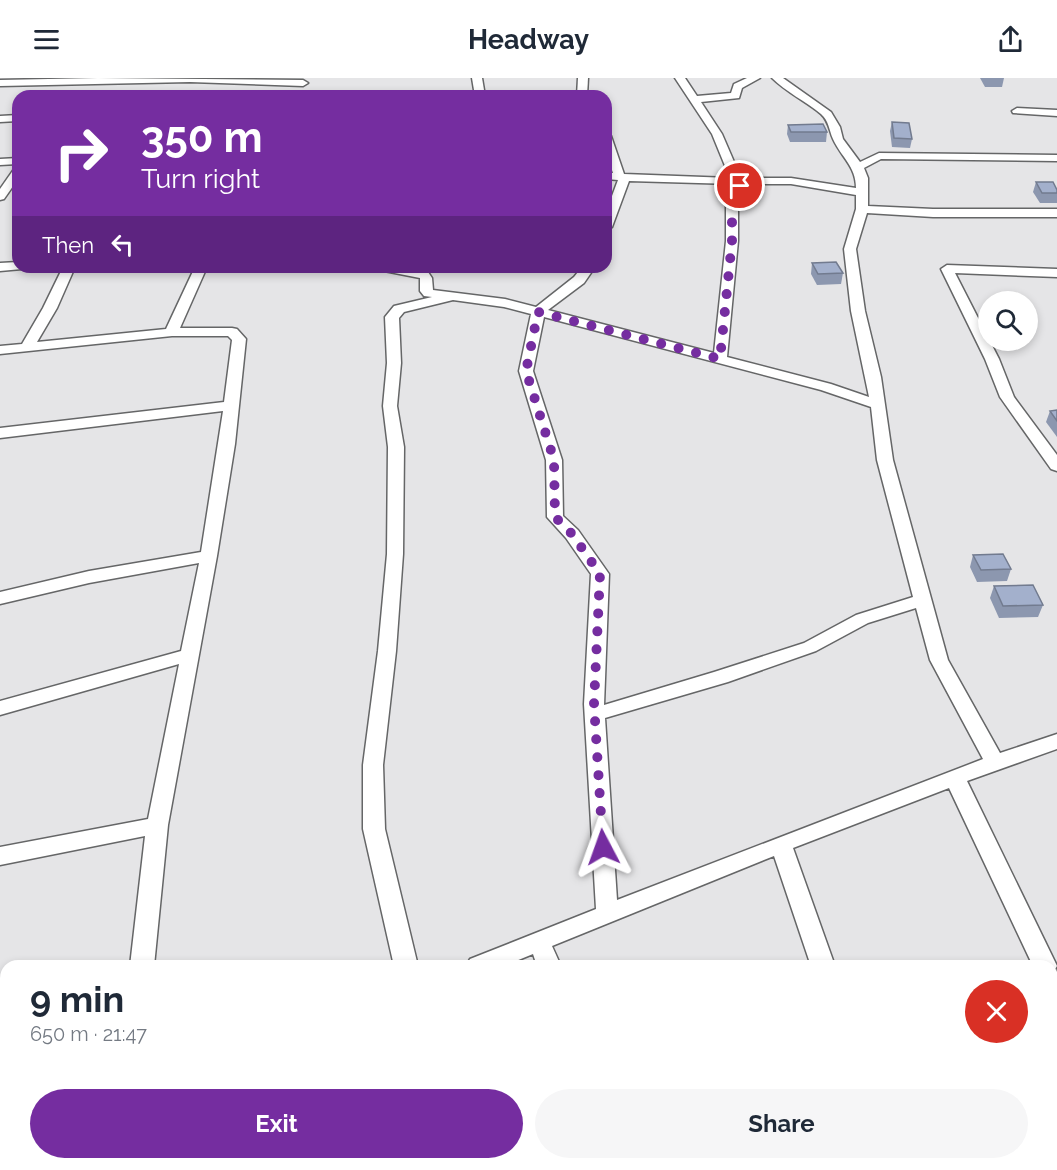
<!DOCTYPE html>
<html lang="en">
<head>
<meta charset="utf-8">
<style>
	:root { --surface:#fff; --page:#f6f6f7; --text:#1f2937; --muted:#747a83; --accent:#752da0 }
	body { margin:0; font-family:Raleway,sans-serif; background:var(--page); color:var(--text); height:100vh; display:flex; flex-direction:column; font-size:22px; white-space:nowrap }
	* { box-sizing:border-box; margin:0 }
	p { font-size:20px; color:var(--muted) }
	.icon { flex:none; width:33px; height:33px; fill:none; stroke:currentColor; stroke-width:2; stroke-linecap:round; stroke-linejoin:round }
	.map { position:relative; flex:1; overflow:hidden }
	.drawer { position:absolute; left:0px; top:882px; width:1058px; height:210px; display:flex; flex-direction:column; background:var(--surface); border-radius:18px 18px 0 0; box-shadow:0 3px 9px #0003 }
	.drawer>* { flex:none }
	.guide { position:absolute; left:12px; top:12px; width:600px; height:183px; border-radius:18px; box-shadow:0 3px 9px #0003; background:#752da0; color:#fff; overflow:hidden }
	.tools { position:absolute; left:978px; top:213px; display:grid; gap:12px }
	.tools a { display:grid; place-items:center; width:60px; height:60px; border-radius:50%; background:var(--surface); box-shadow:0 3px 9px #0003; font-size:30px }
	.pin { position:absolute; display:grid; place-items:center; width:51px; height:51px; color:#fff; margin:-26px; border:3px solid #fff; border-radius:50%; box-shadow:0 2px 6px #0007 }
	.me { position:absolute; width:66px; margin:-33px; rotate:356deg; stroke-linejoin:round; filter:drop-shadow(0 0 4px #0008) }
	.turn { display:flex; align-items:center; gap:21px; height:126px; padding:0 30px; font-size:27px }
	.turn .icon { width:78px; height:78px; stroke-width:2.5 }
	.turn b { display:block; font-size:42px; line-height:51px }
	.then { display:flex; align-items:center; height:57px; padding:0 30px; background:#0003; gap:12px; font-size:22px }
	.round { display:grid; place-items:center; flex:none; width:63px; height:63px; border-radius:32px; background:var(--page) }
	.head { display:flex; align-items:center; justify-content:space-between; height:102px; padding:0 30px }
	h1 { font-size:36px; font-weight:700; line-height:45px }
	.action { display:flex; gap:12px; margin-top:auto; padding:12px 30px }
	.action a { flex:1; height:69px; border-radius:36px; background:var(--accent); color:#fff; font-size:24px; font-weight:700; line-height:69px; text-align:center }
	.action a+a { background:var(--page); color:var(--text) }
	header { display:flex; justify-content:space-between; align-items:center; height:78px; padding:0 30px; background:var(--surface); font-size:27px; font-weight:700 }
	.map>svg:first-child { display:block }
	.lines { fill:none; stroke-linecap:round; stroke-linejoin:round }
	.minor-casing { stroke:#656667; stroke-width:3 }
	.minor { fill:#fff; fill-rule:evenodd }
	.wall { fill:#8c97af }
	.shaded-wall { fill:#727b8f }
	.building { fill:#a3b0cc; stroke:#727b8f; stroke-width:1.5 }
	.route { stroke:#752da0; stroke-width:10; stroke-dasharray:0 18 }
</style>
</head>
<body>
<header><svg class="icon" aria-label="menu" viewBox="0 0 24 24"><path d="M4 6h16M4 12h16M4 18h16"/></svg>Headway<svg class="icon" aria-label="share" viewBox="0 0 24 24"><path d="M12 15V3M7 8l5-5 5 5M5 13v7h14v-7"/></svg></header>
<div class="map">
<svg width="1057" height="1092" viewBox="0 0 1057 1092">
	<rect width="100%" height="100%" fill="#e5e5e7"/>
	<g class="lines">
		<g class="minor-casing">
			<g id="minor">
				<path d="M98,0L303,2L308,5L303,8L190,4L0,8V2Z"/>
				<path d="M472,0H482L485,18H475Z"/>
				<path d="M578,0H588L587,18H577Z"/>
				<path d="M675,0H685L697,18L731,15L734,6L747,0H760L742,10L739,20L701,24L722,56L741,100H791L856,110C856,88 841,79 833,61C829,52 829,43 821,36C805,23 786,14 772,0H783L831,34L840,49L843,61L860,84L879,75L1057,77V83L881,81L864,90L868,100V128L933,131H1057V139H933L867,135L856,171L865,233L881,299L893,382L948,582L1000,675L1057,656V671L967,703L1057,888L1054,893L1057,894V923L1052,921V888H1033L949,710L793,770L835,888H811L774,778L552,868L561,888H537L533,876L504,888H466L470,881L596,831L584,626L591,496L566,460L547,439L546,382L519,293L531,236L504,229L453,222L404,234L399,240L401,285L397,328L404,369L403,476L396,573L383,687L385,751L418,888H394L363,751V687L378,573L387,476L388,369L383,328L387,285L385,239L394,228L432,219L424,218L420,213V200L379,192L377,189H402L428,194L432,200L433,212L505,221L536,229L574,199L582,189H595L584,205L548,232L714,275L726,163V118L733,106L629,103L612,149L606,153V134L618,102L606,101V95H613L606,74V55L611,58L624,96L730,100L712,56ZM744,106H791L856,117V131L844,171L851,233L869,319L831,306L727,279L738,163V118ZM544,239L821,312L871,329L877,382L913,519L856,537L804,565L714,594L604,627L609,496L578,452L563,438L562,382L533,293ZM916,530L930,582L983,681L617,822L605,640L728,604L816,573L868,545Z"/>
				<path d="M1017,30L1057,32V38L1013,35L1012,33Z"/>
				<path d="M18,37V43L0,44V38Z"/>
				<path d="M18,80V86L0,87V81Z"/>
				<path d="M18,90V101L4,121L0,122V111L14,91Z"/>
				<path d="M18,184V189H24L22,191L0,193V185Z"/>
				<path d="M947,187L1057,191V199L955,195L999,281L1014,319L1057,377V393L1051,391L1000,319L985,281L941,191Z"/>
				<path d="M63,189H75L57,230L37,264L166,251L195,189H207L180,250H232L237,251L246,261L235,366L217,478L168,747L154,888H130L145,758L0,787V769L148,741L179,586L0,637V623L181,573L199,485L89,505L0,526V514L89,493L201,474L223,333L0,360V350L224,324L232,262L228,258H172L0,276V268L22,266L43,230Z"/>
				<path d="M6,1060V1086L0,1088V1062Z"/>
				<rect x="123" y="1086" width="26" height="6"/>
				<path d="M611,1086H637L639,1092H613Z"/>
				<path d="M876,1086H902L904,1092H878Z"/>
			</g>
		</g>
		<use href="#minor" class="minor"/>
	</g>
	<g class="wall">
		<path d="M980,0H1004L1002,9H985Z"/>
		<path d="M892,44L912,61L910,70L892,69L890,53Z"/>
		<path d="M788,47L827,54L826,64H790L787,56Z"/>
		<path d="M1036,104L1057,112V125H1040L1033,114Z"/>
		<path d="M812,185L843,195L841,206L817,207L811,196Z"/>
		<path d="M1057,332V359L1046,344L1050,333Z"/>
		<path d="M973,477L1011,491L1007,503L977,504L970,489Z"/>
		<path d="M994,508L1043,527L1038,539L999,540L990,520Z"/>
	</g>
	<path class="shaded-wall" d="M1057,973V989L1052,990V974Z"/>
	<g class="building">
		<path d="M892,44L909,45L912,61L894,60Z"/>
		<path d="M823,46L827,54H791L788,47Z"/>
		<path d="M1036,104H1053L1057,112V115H1042Z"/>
		<path d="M836,184L843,195L818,196L812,185Z"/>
		<path d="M1057,332V343L1050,333Z"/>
		<path d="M1003,476L1011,491L981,492L973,477Z"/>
		<path d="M1033,507L1043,527L1003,528L994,508Z"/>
		<path d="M1057,932V973L1052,974V933Z"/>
	</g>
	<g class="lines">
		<path class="route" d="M603,769L594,626L600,496L572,456L555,439L554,382L526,293L538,234L720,281L732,163V118L740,108"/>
	</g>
</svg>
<div class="tools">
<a><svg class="icon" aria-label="search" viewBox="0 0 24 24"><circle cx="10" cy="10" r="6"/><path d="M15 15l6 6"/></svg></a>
</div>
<div class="pin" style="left:740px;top:108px;background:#d93025"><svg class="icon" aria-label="arrive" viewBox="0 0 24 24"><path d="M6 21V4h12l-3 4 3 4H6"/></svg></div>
<svg class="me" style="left:603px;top:769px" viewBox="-20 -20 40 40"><path d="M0-17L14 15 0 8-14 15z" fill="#752da0" stroke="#fff" stroke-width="4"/></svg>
<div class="guide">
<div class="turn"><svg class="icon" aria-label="right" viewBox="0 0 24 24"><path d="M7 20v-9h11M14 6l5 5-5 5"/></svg><div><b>350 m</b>Turn right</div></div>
<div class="then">Then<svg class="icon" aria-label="left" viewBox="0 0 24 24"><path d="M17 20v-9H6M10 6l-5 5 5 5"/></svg></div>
</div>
<section class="drawer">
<div class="head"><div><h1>9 min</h1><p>650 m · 21:47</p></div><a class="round" style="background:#d93025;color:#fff"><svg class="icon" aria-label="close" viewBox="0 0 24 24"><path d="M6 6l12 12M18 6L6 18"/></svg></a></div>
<div class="action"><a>Exit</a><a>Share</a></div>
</section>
</div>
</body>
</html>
